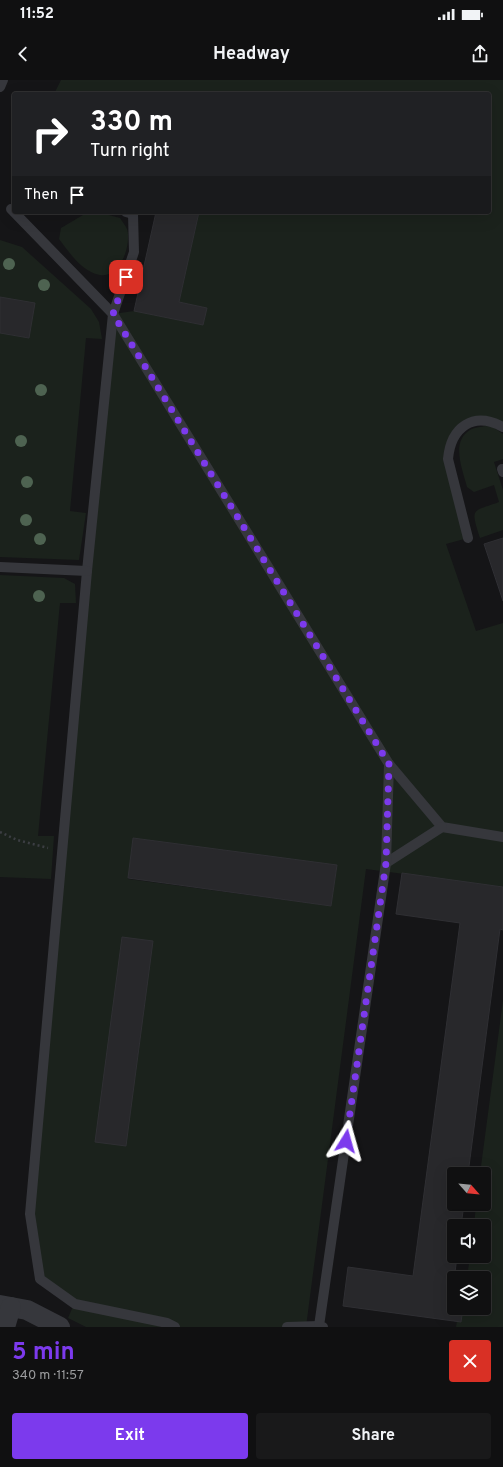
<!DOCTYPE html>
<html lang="en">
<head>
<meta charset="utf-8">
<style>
	:root { --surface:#101011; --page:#19191a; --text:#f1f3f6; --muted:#9c9d9f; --line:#303031; --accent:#7c3aed }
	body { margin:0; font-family:Overpass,sans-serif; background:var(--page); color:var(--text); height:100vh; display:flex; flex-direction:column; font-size:15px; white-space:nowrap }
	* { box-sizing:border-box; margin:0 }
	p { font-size:13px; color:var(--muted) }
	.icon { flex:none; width:22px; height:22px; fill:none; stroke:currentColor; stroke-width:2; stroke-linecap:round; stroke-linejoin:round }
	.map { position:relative; height:1247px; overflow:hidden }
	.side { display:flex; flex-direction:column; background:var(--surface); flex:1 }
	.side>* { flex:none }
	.top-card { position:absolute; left:12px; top:12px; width:479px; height:122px; border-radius:4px; box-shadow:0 4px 16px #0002,0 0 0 1px var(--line); background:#202124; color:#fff; overflow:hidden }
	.needle { width:26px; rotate:117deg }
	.controls { position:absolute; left:447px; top:1087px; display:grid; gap:8px }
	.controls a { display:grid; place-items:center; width:44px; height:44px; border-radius:4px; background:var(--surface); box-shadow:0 4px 16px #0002,0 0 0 1px var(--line); font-size:20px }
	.pin { position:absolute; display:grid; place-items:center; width:34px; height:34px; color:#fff; margin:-17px; border-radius:8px; box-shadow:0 2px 6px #0006 }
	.me { position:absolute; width:44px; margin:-22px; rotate:8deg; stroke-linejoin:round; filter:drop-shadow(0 0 3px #0008) }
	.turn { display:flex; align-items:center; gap:14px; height:84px; padding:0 12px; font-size:18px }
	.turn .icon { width:52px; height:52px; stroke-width:2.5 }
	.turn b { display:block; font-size:28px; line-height:34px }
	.then { display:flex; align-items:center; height:38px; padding:0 12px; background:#0003; gap:8px; font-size:15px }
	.round { display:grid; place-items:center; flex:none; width:42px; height:42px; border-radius:4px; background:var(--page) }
	.overview { display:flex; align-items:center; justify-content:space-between; height:68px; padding:0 12px }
	h1 { font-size:24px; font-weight:700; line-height:30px; color:var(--accent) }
	.cta { display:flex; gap:8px; margin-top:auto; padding:8px 12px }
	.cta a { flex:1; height:46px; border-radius:4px; background:var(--accent); color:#fff; font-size:16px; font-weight:700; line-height:46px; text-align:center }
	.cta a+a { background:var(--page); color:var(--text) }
	.status { display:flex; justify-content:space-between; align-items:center; height:28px; padding:0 20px; background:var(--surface); direction:ltr }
	.status svg { height:11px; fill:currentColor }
	header { display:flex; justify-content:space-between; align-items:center; height:52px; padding:0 12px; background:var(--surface); font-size:18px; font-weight:700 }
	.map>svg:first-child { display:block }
	.green { fill:#1b221c; fill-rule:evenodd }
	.building { fill:#28282b; stroke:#2f2f33 }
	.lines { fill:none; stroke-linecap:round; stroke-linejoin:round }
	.path { stroke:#3c3e43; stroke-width:2.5; stroke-dasharray:2 3; stroke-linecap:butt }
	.lane { stroke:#36373c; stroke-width:10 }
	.street { stroke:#36373c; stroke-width:20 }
	.tree { fill:#4e6351 }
	.route { stroke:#7c3aed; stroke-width:7; stroke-dasharray:0 12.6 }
</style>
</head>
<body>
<div class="status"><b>11:52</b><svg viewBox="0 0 49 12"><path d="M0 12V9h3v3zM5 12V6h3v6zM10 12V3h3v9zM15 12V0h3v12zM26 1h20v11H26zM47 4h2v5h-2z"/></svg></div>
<header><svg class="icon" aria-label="back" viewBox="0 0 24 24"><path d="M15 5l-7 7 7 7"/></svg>Headway<svg class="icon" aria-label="share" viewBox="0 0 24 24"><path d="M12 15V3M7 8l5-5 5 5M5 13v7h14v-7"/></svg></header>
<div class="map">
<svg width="503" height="1247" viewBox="0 0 503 1247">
	<rect width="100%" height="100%" fill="#151517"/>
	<g class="green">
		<path d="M61,0H503V347L466,344L449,370L468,458L446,464L476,551L503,543V807L366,789L306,1247H86L68,1238L74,1224L40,1199L30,1134L113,234L134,231L203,245L207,228L179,222L199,132H489V14H54ZM133,758L337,786L331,826L128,799Z"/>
		<path d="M105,134L120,138C122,141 125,145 127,149C132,164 120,199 100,195C82,192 69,172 59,159L61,148L83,135Z"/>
		<path d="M0,160L22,167L91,229L99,242L102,259L86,258L70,431L86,433L79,480L0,477Z"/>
		<path d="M486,346L493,347L503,354V379L494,382L503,410V450L480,458C470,427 472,432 499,422L494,405L474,412L467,407C463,390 450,362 470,350C475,347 481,347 486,346Z"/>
		<path d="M0,495L64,498L75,504L76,523H60L38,756H54L51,799L0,797Z"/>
		<path d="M503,920V1247H456L457,1241L463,1228H484V1198H467L470,1176H484V1146H474L476,1124H484V1094H480Z"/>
	</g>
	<g class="building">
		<path d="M156,132H199L179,222L207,228L203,245L134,231Z"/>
		<path d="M0,217L35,223L29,258L0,253Z"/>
		<path d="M503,458V521L484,464Z"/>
		<path d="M133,758L337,785L331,826L128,798Z"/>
		<path d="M402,793L503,807V850L500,849L468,1094H454V1124H464L461,1146H454V1176H457L454,1201V1228H463L461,1242L343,1226L348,1187L413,1196L460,843L396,834Z"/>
		<path d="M122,857L153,861L126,1066L95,1062Z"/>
	</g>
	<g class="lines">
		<path class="path" d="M0,752L17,760L48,768"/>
		<g class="lane">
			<path d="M0,7L3,0"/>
			<path d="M11,129L113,234L134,172L133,134L126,132"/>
			<path d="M113,234L87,491L30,1134L40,1199L75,1224L167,1243L175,1247"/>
			<path d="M113,234L389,684L442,747L503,757"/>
			<path d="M503,389H502L503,392"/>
			<path d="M468,458L448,379C451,347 473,331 503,347"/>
			<path d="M0,487L87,491"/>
			<path d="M386,783L442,747"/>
			<path d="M287,1247L319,1246"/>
			<path d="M323,1247L319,1246L386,783L389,684"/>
		</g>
		<g class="street">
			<path d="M0,1225L27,1230L60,1247"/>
			<path d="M5,1247L11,1227"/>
		</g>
	</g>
	<g class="tree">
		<circle cx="9" cy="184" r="6"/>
		<circle cx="44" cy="205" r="6"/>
		<circle cx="41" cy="310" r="6"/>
		<circle cx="21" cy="361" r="6"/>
		<circle cx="27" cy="402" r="6"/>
		<circle cx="26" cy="440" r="6"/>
		<circle cx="40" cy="459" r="6"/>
		<circle cx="39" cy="516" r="6"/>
	</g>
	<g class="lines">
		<path class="route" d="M126,197L113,234L389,684L386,783L346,1061"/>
	</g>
</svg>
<div class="controls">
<a><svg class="needle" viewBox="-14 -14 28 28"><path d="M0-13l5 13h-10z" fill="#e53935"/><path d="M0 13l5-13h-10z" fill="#9c9d9f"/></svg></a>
<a><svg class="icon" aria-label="sound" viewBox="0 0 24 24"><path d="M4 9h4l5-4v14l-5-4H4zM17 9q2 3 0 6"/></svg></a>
<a><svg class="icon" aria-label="layers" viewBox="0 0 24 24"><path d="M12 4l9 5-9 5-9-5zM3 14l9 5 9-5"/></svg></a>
</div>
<div class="pin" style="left:126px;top:197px;background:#d93025"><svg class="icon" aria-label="arrive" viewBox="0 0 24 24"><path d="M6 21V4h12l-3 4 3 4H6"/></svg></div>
<svg class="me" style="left:346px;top:1061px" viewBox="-20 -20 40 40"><path d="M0-17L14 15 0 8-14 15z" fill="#7c3aed" stroke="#fff" stroke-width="4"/></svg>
<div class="top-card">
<div class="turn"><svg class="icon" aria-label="right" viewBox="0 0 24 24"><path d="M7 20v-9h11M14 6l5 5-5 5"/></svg><div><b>330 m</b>Turn right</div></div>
<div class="then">Then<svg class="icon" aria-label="arrive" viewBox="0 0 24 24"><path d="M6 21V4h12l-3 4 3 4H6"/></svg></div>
</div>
</div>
<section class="side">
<div class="overview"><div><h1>5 min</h1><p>340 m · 11:57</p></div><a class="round" style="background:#d93025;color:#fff"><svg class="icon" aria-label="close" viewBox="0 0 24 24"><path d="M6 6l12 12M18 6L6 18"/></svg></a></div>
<div class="cta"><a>Exit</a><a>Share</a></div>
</section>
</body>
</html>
